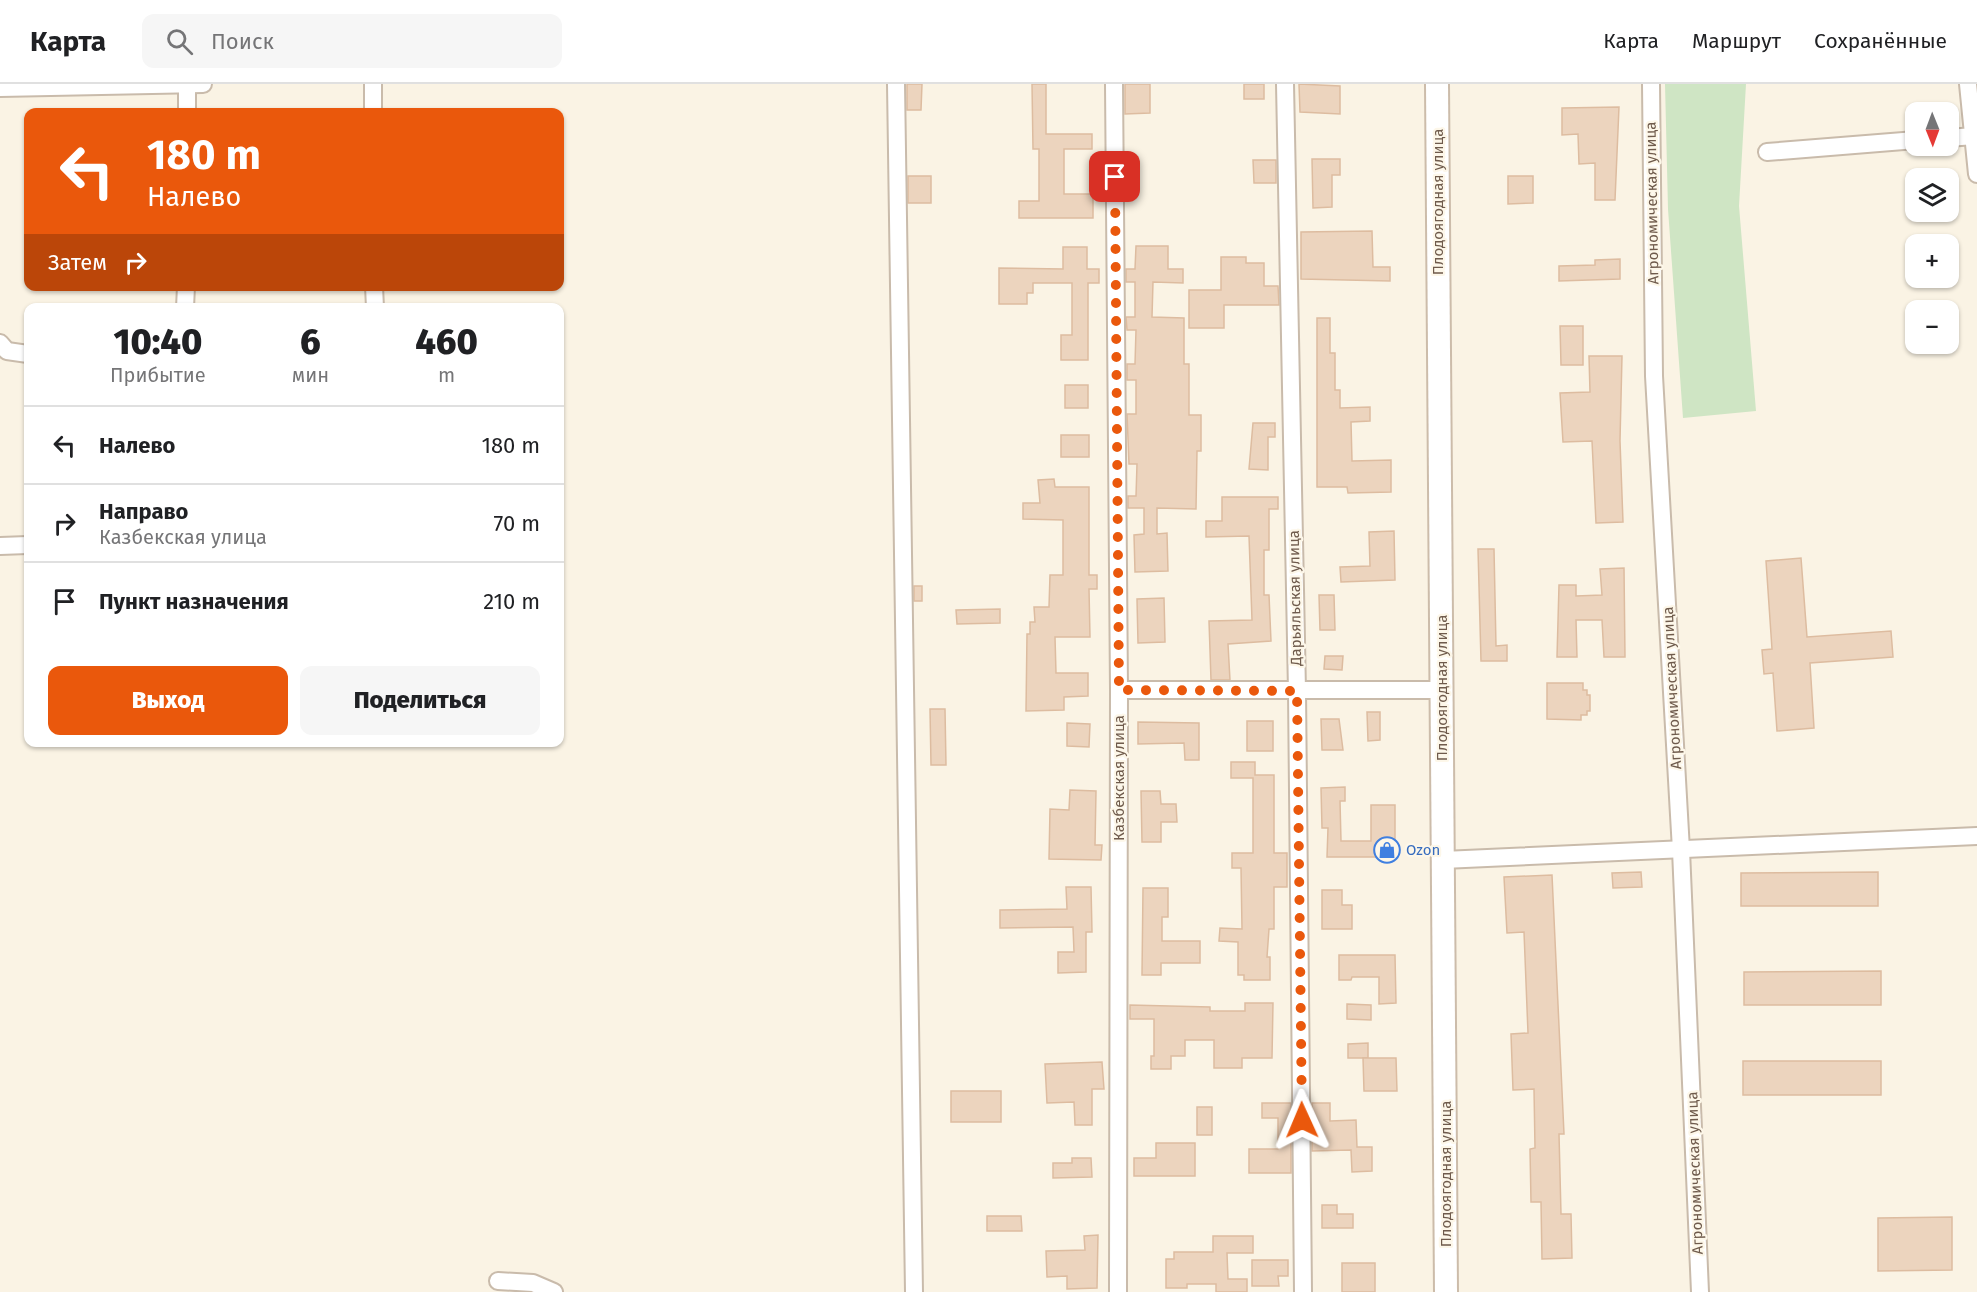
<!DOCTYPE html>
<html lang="ru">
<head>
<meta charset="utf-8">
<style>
	:root { --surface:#fff; --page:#f6f6f6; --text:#202124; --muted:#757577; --line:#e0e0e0; --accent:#ea580c }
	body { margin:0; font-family:"Fira Sans",sans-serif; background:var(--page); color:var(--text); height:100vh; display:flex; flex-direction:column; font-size:22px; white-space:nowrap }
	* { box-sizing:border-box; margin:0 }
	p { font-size:20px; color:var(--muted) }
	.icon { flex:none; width:33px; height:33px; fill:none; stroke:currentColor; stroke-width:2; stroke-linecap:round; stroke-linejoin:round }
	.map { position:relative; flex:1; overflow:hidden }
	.side { position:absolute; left:24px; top:219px; width:540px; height:444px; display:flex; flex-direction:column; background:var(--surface); border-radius:12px; box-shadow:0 2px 4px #0004 }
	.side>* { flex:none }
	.guide { position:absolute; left:24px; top:24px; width:540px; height:183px; border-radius:12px; box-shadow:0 2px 4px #0004; background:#ea580c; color:#fff; overflow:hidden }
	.needle { width:39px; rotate:179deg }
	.tools { position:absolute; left:1905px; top:18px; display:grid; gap:12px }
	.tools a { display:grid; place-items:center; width:54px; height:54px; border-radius:12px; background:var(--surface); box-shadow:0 2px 4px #0004; font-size:30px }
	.pin { position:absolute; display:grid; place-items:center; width:51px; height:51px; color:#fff; margin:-26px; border-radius:12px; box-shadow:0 3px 9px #0006 }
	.me { position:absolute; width:66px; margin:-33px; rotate:359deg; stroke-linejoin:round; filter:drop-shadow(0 0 4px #0008) }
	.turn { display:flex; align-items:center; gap:21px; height:126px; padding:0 24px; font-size:27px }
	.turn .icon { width:78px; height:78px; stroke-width:2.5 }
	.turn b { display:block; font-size:42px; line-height:51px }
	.then { display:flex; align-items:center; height:57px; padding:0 24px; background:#0003; gap:12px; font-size:22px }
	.eta { display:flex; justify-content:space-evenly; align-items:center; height:102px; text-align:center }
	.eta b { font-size:36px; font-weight:800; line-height:42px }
	.action { display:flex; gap:12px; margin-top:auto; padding:12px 24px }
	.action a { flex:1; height:69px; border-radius:12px; background:var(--accent); color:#fff; font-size:24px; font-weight:800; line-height:69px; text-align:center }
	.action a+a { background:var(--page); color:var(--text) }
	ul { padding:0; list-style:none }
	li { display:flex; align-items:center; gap:18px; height:78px; padding:0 24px; border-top:2px solid var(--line) }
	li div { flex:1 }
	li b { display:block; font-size:22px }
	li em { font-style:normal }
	header { display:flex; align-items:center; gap:36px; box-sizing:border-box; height:84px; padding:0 30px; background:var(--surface); border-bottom:2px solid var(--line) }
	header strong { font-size:28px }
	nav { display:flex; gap:33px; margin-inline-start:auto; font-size:21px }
	.search { width:420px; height:54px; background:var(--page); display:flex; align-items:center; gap:15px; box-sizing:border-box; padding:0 21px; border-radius:12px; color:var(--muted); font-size:22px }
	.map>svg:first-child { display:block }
	.green { fill:#cfe5c4 }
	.building { fill:#ecd4be; stroke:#ddbca0; stroke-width:1.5 }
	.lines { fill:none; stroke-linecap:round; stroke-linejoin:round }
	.street-casing { stroke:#c9bbab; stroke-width:20 }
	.secondary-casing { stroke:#ccbcaa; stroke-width:26 }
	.street { stroke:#fff; stroke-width:16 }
	.secondary { stroke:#fff; stroke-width:22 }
	.route { stroke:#ea580c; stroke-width:10; stroke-dasharray:0 18 }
	.labels { text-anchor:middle; stroke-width:4.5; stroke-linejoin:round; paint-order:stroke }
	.street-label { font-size:15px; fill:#6f5b4c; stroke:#fdf7e9 }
	.shop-label { font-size:15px; fill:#366cbe; stroke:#fdf7e9; text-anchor:start }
</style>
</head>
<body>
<header>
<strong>Карта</strong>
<div class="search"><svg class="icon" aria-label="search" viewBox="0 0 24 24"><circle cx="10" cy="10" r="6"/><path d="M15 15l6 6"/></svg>Поиск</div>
<nav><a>Карта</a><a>Маршрут</a><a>Сохранённые</a></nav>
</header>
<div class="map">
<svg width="1977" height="1208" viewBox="0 0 1977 1208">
	<rect width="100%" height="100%" fill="#faf3e4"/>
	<path class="green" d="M1665,0H1746L1739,122L1756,327L1683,334L1668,125Z"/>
	<g class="building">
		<path d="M907,0H922L921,26H907Z"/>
		<path d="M1032,0H1046V50H1092V65H1064V110H1093V134H1019V117H1039V65H1033Z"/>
		<path d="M1125,0H1150V29L1125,30Z"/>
		<rect x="1244" y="0" width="20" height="15"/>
		<path d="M1299,0L1340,2V30L1300,28Z"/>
		<path d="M1619,23L1615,116H1595V79L1579,80L1578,50L1562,51V24Z"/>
		<path d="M1312,75H1340V91H1332V123L1313,124Z"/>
		<path d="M1253,76H1276V99H1254Z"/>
		<rect x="908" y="92" width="23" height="27"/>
		<path d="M1508,92H1533V119L1508,120Z"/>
		<path d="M1372,147L1373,183H1390V197L1301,195V148Z"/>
		<path d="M1136,162H1168V185H1183V199L1153,198L1152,233L1184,234V280H1189V331H1201V367H1197L1196,425L1157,424V450L1167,449L1168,487L1135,488L1134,451L1144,450V424H1128V412H1136L1137,380H1129L1127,330H1136V296H1127V280H1135L1136,246H1127L1126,233H1135V198H1126V185H1135Z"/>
		<path d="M1063,163H1087V185H1099V199H1088V276H1061V251H1072V199H1033V209H1027V220H999V184L1063,185Z"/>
		<path d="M1221,173H1246V179H1264V202H1278L1279,221H1224V244H1189V206H1221Z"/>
		<path d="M1620,175V195L1559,197V182L1595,181V176Z"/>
		<path d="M1317,234H1330V269H1335V306H1340V324L1370,323V337L1351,338L1352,377L1391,376V408L1348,409L1347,403H1317Z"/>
		<path d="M1560,242H1583V281H1561Z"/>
		<path d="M1589,272H1622L1620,357L1623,438L1596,439L1592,357L1563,358L1560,309L1590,308Z"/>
		<rect x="1065" y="301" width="23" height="23"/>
		<path d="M1253,339H1275V353H1268V386L1249,385Z"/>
		<rect x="1061" y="351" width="28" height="22"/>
		<path d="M1054,395L1055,403H1089V491H1097V505H1089L1090,553H1055L1056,589H1088V612L1064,613V626L1026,627L1027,550H1030V538H1035L1034,523H1049L1050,491H1063V436L1023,435V419H1040L1038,396Z"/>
		<path d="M1222,413H1278V425H1269V466H1264V511H1269L1271,557L1228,560L1230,596H1211L1209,537L1252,536L1249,452L1206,453V437H1222Z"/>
		<path d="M1394,447L1395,496L1341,498L1340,483L1370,482L1369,448Z"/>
		<path d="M1478,465H1494L1496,562L1507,561V577H1481Z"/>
		<path d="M1801,474L1807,553L1891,547L1893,573L1810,579L1814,644L1777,647L1773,589L1764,590L1762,566L1772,565L1766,477Z"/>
		<path d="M1624,484L1625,573H1604L1602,536H1576L1577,573H1557L1559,501H1576V512L1602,511L1600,485Z"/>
		<rect x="914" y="502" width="8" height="15"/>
		<path d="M1319,511H1334L1335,546H1320Z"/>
		<path d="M1164,514L1165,558L1138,559L1137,515Z"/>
		<path d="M1000,525V539L957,540L956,526Z"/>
		<path d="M1325,572H1343L1342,586L1324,585Z"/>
		<path d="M1547,599H1583V606H1587V611H1590V627H1587V631H1581V636L1547,635Z"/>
		<path d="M930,625H945L946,681H931Z"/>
		<path d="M1367,628H1380V656L1368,657Z"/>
		<path d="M1321,635H1339L1343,666H1322Z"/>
		<rect x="1247" y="637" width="26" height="30"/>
		<path d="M1138,638L1199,639V676H1185L1184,659L1138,660Z"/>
		<path d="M1067,639L1090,640L1089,663L1067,662Z"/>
		<path d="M1231,678H1255V691H1274V769H1287V803H1274V845H1269L1267,873H1270V896H1244V891H1238V858L1219,857L1220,844L1242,845L1241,784H1232V769H1253V694H1231Z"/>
		<path d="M1345,703V717H1340L1341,757H1371V721H1395V773H1327L1328,744H1322L1321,704Z"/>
		<path d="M1070,706L1096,707L1095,761H1102L1101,776L1049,775L1050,725L1069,726Z"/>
		<path d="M1141,707H1160L1161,720H1176L1177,738H1161V758H1142Z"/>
		<path d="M1641,788L1642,803L1613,804L1612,789Z"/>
		<path d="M1878,788V822H1741V789Z"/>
		<path d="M1552,791L1564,1050H1559L1561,1130H1571L1572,1174L1542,1175L1541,1118H1531L1530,1065L1535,1064L1534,1005L1513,1006L1511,950L1528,949L1524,848L1507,849L1504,793Z"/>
		<path d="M1066,803H1091L1092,848H1086V888L1058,889V868H1074L1073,843L1000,844V826L1067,825Z"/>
		<path d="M1143,804H1168V833H1162V857H1200V879H1161V891H1142Z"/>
		<path d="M1322,806H1342V821H1352V845H1322Z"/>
		<path d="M1339,871H1395L1396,919L1379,920V893H1352L1351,896H1339Z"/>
		<path d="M1881,887V921H1744V888Z"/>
		<path d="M1245,919H1273L1272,974H1242V984H1214V956H1185V972H1171V985H1151V972H1154V935H1130V921L1210,923V927H1245Z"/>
		<path d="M1347,920L1371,921V936L1347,935Z"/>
		<path d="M1368,959V974H1348V960Z"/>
		<path d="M1363,974H1396L1397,1007H1364Z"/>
		<rect x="1743" y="977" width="138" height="34"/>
		<path d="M1102,978L1104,1005H1092V1041H1075L1074,1018L1047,1019L1045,980Z"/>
		<rect x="951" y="1007" width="50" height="31"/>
		<path d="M1262,1019H1291V1089H1249V1065H1278V1034H1262Z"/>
		<path d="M1312,1019H1330V1037L1356,1036L1357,1063H1372V1087L1352,1088L1351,1066L1312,1067Z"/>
		<rect x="1197" y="1023" width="15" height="28"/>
		<path d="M1156,1059H1195V1092H1134V1074H1156Z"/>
		<path d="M1072,1074H1091L1092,1093L1053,1094V1079H1072Z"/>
		<path d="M1322,1121H1337V1130H1353V1144H1322Z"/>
		<path d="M987,1132H1021L1022,1147H987Z"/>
		<path d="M1952,1133V1186L1878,1187V1134Z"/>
		<path d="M1098,1151L1097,1204L1067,1205V1192L1047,1193L1046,1167L1085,1166L1084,1152Z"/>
		<path d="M1213,1152H1253V1169H1227L1228,1195H1247V1208H1216V1200H1187V1204H1166V1175H1174V1168H1213Z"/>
		<path d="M1252,1176H1288V1192H1278L1279,1202H1252Z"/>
		<rect x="1342" y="1179" width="33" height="29"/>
	</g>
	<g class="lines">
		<g class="street-casing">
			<g id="street">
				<path d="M187,0V28"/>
				<path d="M373,0V28"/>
				<path d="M896,0L914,1208"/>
				<path d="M1114,0L1119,606L1118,1208"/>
				<path d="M1285,0L1297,607L1303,1208"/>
				<path d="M1651,0L1654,292L1681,766L1700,1208"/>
				<path d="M1968,0L1977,90"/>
				<path d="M0,4L203,0"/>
				<path d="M1948,54L1974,52"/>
				<path d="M1767,68L1916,56"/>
				<path d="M374,202L375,224"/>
				<path d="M185,224L186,202"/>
				<path d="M0,259L7,267L28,270"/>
				<path d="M0,462L28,461"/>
				<path d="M1119,606H1442"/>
				<path d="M1443,776L1977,752"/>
				<path d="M498,1197L533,1199L554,1208"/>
			</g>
		</g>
		<g class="secondary-casing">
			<path id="secondary" d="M1437,0L1446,1208"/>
		</g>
		<use href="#street" class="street"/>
		<use href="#secondary" class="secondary"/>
	</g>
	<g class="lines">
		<path class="route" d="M1115,93L1119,606L1297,607L1302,1036"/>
	</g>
	<defs>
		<g id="shop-ring" transform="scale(1.35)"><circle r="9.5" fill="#fdf7e9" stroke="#3f7fe0" stroke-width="1.5"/><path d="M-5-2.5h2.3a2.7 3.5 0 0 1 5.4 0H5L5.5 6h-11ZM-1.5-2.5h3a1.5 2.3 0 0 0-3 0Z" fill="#3f7fe0"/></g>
	</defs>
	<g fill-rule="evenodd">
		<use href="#shop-ring" x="1387" y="766"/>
	</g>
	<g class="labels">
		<g class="street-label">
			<text transform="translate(1438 118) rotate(-90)" y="5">Плодоягодная улица</text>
			<text transform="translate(1652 119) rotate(-91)" y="5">Агрономическая улица</text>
			<text transform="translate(1295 514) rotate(-91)" y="5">Дарьяльская улица</text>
			<text transform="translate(1442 604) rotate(-90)" y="5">Плодоягодная улица</text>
			<text transform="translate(1672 604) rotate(-93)" y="5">Агрономическая улица</text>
			<text transform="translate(1119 694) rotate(-90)" y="5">Казбекская улица</text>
			<text transform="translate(1695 1089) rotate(-92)" y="5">Агрономическая улица</text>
			<text transform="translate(1446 1090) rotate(-90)" y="5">Плодоягодная улица</text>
		</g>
		<g class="shop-label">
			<text x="1406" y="771">Ozon</text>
		</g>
	</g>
</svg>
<div class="tools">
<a><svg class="needle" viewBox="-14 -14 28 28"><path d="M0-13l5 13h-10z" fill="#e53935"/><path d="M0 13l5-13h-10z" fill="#757577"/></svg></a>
<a><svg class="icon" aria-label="layers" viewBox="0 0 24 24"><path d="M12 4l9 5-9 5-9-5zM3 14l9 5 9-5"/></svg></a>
<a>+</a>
<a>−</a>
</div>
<div class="pin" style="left:1115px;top:93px;background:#d93025"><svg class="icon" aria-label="arrive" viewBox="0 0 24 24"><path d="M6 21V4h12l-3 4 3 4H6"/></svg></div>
<svg class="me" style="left:1302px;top:1036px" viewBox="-20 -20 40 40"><path d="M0-17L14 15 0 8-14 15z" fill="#ea580c" stroke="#fff" stroke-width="4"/></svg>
<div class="guide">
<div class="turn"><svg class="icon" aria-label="left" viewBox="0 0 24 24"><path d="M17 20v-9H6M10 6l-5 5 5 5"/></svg><div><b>180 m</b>Налево</div></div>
<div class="then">Затем<svg class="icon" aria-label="right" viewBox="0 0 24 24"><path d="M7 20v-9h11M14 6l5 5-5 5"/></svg></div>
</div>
<section class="side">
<div class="eta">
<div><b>10:40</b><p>Прибытие</p></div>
<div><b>6</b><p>мин</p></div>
<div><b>460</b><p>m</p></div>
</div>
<ul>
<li><svg class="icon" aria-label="left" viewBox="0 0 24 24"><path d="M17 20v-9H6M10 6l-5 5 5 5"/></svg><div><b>Налево</b></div><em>180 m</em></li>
<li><svg class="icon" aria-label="right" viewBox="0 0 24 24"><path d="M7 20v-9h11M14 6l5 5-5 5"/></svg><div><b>Направо</b><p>Казбекская улица</p></div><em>70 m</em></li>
<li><svg class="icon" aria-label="arrive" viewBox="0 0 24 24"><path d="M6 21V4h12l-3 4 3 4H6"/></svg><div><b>Пункт назначения</b></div><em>210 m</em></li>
</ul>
<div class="action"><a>Выход</a><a>Поделиться</a></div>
</section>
</div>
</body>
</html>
